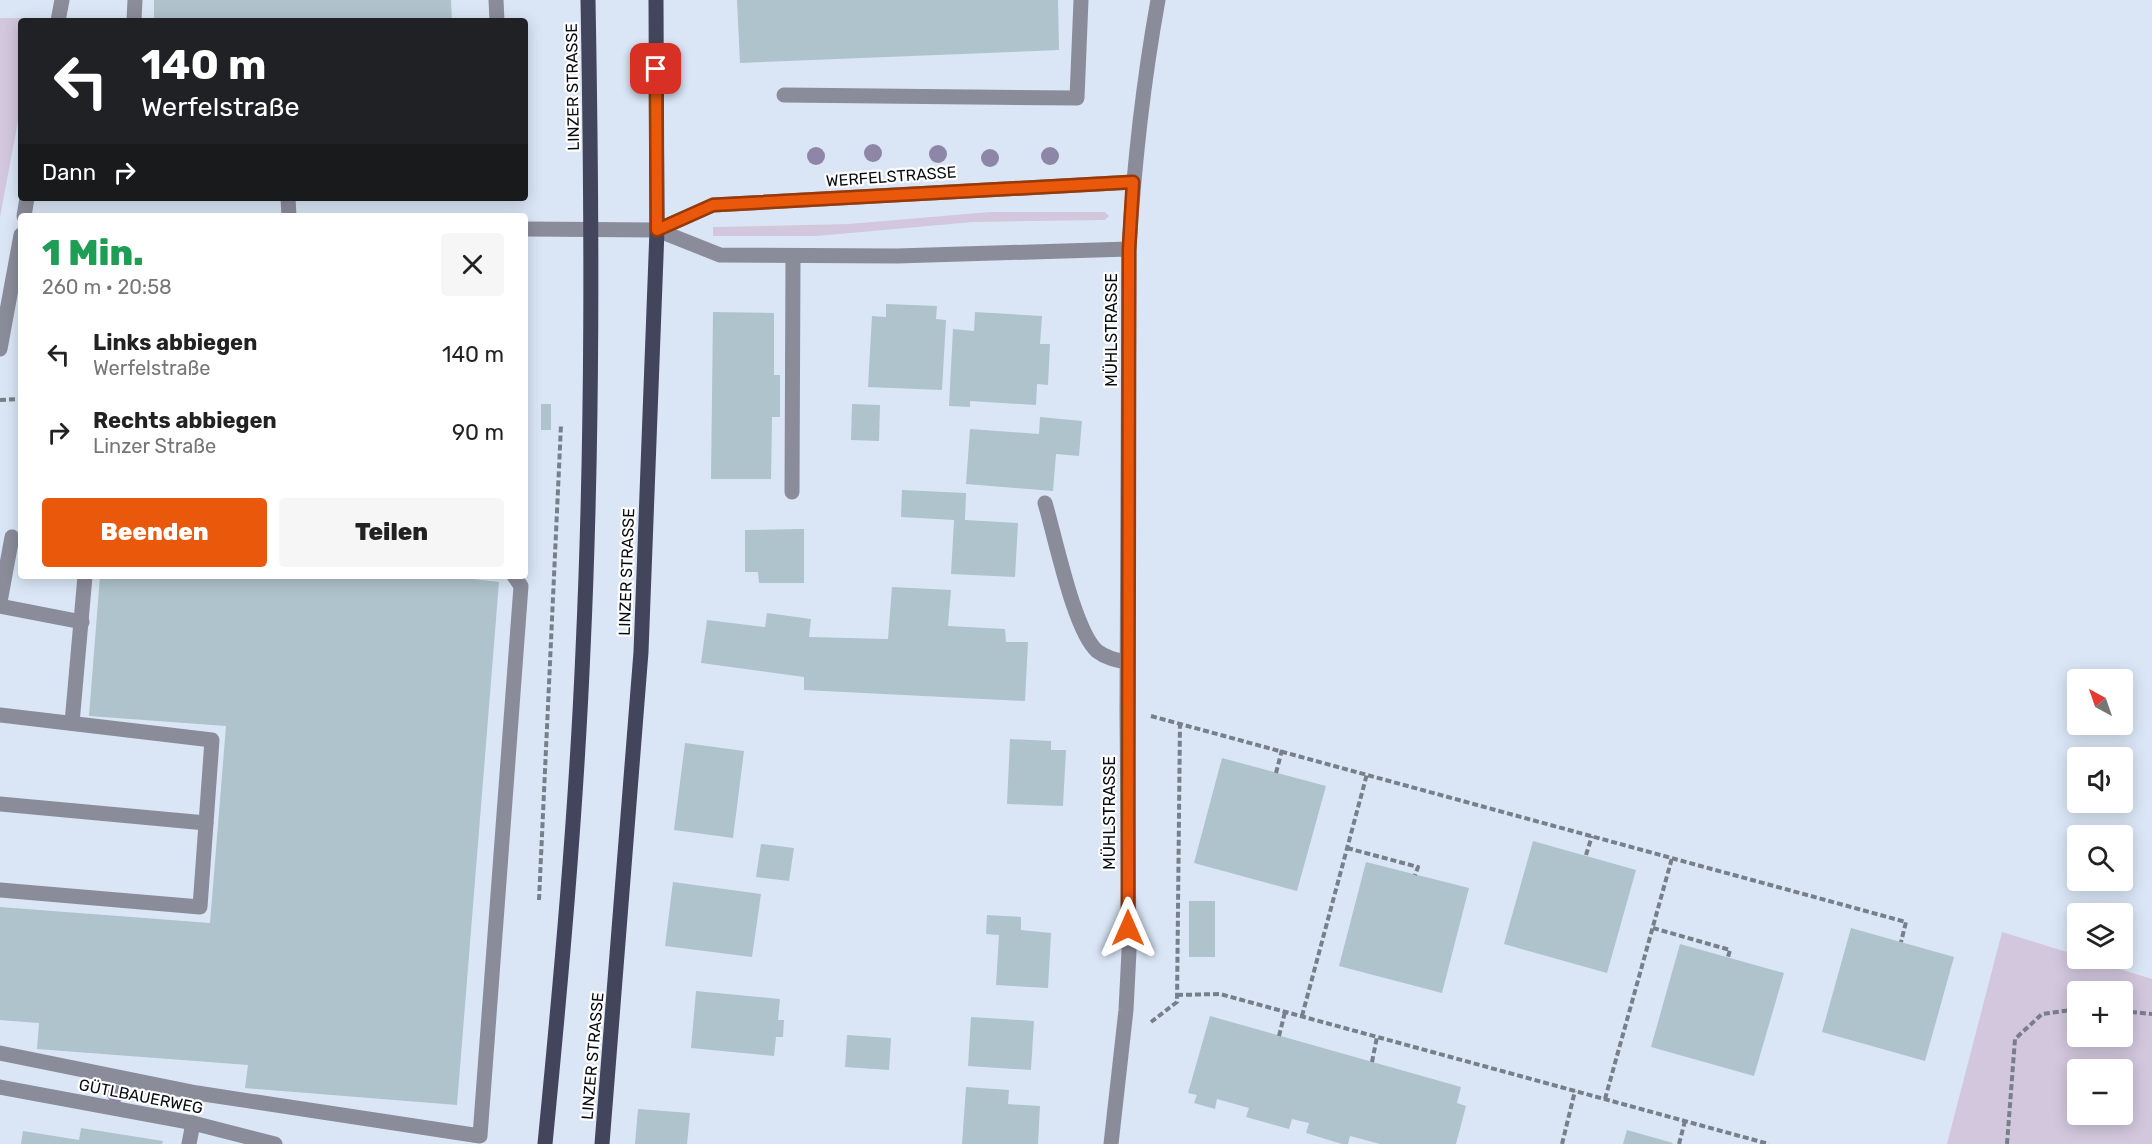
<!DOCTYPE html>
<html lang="de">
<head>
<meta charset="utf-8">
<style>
	:root { --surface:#fff; --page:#f6f6f6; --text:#222; --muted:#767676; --accent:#ea580c }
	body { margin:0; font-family:Rubik,sans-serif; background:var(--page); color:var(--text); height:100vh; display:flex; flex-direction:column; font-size:22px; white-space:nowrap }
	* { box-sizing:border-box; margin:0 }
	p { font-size:20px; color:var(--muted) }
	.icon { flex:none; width:33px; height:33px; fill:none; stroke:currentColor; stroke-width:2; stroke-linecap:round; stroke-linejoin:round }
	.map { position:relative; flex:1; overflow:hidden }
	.drawer { position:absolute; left:18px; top:213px; width:510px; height:366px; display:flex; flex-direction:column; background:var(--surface); border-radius:6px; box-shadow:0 3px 15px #0003 }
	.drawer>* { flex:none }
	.hud { position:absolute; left:18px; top:18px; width:510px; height:183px; border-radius:6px; box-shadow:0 3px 15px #0003; background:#202124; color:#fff; overflow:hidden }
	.needle { width:39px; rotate:320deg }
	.controls { position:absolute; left:2067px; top:669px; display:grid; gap:12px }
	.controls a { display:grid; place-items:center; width:66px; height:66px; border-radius:6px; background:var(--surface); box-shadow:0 3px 15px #0003; font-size:30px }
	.pin { position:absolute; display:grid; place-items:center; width:51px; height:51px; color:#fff; margin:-26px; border-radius:12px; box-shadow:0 3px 9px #0006 }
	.me { position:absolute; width:66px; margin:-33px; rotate:0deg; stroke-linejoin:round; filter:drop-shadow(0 0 4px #0008) }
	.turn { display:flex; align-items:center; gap:21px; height:126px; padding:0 24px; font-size:27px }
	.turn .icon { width:78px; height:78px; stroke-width:2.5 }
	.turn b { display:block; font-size:42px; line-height:51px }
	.then { display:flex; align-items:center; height:57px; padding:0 24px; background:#0003; gap:12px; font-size:22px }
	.round { display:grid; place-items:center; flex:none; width:63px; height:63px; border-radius:6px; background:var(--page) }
	.overview { display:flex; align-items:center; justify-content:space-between; height:102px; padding:0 24px }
	h1 { font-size:36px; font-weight:800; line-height:45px; color:#1e9e55 }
	.button { display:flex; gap:12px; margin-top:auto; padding:12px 24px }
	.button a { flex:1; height:69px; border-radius:6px; background:var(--accent); color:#fff; font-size:24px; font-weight:800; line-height:69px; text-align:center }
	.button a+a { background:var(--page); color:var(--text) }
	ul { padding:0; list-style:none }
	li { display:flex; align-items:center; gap:18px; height:78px; padding:0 24px }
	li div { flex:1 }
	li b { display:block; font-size:22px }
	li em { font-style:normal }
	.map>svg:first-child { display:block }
	.green { fill:#d2c7dd; fill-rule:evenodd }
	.building { fill:#afc3cc }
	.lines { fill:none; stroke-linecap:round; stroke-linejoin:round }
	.path { stroke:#777f89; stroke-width:4; stroke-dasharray:6 3; stroke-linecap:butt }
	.minor { stroke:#8b8c9a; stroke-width:15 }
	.major { stroke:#43455d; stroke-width:15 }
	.tree { fill:#8e86a6 }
	.route-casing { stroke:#983908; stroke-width:15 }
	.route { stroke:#ea580c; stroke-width:10 }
	.labels { text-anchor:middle; stroke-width:4.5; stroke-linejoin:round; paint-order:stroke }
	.street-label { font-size:16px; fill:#090d12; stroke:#fff }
</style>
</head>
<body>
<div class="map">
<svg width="2152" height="1144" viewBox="0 0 2152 1144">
	<rect width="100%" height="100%" fill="#dae6f6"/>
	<g class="green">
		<path d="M0,18H37V21H21V105L0,217Z"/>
		<path d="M990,212H1105L1109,216L1105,220L973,222L817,236H713V227L849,224Z"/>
		<path d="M2002,932L2077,955L2078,958L2087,959L2152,979V1144H1947ZM2078,992H2122V1036H2078ZM2078,1070H2122V1114H2078Z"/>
	</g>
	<g class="building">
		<path d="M154,0H451L452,21H154Z"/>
		<path d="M737,0H1058L1059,50L740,63Z"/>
		<path d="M886,304L937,306L936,319L946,320L942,390L868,387L872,316L886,317Z"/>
		<path d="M713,312L774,313V375H780V417H772L771,479H711Z"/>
		<path d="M975,312L1042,316L1040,344H1050L1048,385L1037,384L1036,405L970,401V407L949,406L953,329L974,331Z"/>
		<rect x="541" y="404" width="10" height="26"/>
		<path d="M852,404L880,405L879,441L851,440Z"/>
		<path d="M1040,417L1082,421L1079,456L1056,454L1053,491L966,484L970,429L1039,434Z"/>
		<path d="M902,490L966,493L965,520L1018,523L1015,577L951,574L954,520L901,517Z"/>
		<path d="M804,529V583H759L758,572H745V530Z"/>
		<path d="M100,576H448L499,582L457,1105L245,1088L248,1065L37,1049L39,1023L0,1020V907L210,923L226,726L89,716Z"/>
		<path d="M892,587L951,590L948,626L1005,629L1006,642H1028L1025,701L804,690V677L701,663L707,620L765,627L767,613L811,619L809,637L888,639Z"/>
		<path d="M1010,739L1051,741V750H1066L1063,806L1007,804Z"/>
		<path d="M685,743L744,751L733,838L674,830Z"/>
		<path d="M1222,758L1326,786L1297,891L1194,863Z"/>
		<path d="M1533,841L1636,870L1607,973L1504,944Z"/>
		<path d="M761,844L794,848L789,881L756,877Z"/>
		<path d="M1366,862L1469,888L1442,993L1339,966Z"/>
		<path d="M673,882L761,894L752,957L665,946Z"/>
		<rect x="1189" y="901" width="26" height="56"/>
		<path d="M987,915L1021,917V930L1051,933L1048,988L996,985L999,935L986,934Z"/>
		<path d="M1851,928L1954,957L1925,1061L1822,1032Z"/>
		<path d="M1680,944L1784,973L1754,1076L1651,1047Z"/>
		<path d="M696,991L780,999L778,1020H784L783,1037H776L774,1056L691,1048Z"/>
		<path d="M1210,1016L1461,1087L1457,1103L1466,1106L1456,1144H1380L1350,1136L1348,1144H1342L1306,1133L1309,1123L1300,1121L1292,1119L1289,1129L1246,1117L1249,1108L1217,1099L1215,1109L1194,1103L1197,1095L1188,1093Z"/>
		<path d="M971,1017L1034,1021L1031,1070L968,1066Z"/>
		<path d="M847,1035L891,1038L889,1070L845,1067Z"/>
		<path d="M966,1087L1009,1090L1008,1104L1040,1106L1038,1144H962Z"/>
		<path d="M638,1109L690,1113L687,1144H635Z"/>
		<path d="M81,1128L163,1141L162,1144H21L23,1131L79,1140Z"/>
		<path d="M1627,1130L1673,1143L1672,1144H1623Z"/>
	</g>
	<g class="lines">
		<g class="path">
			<path d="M0,400L21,399"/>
			<path d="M1151,716L1906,922L1901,942"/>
			<path d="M1276,773L1282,750"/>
			<path d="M1347,848L1418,867L1415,875"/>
			<path d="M1586,855L1592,836"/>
			<path d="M539,900L561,425"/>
			<path d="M1653,928L1730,950L1728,957"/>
			<path d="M1177,995L1220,994L1769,1144"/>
			<path d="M2122,1011L2152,1014"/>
			<path d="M1302,1016L1367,774"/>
			<path d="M1151,1022L1177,1002L1180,722"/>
			<path d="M1279,1036L1285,1012"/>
			<path d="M1372,1062L1377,1037"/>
			<path d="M1605,1099L1672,858"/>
			<path d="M1562,1144L1575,1091"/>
			<path d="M1679,1144L1685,1121"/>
			<path d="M2007,1144L2015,1039L2042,1014L2078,1009"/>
		</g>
		<g class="minor">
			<path d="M496,0L497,21"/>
			<path d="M58,21L62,0"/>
			<path d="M134,21L135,0"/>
			<path d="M784,95L1077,98L1081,0"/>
			<path d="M288,198L289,216"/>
			<path d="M24,216L27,198"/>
			<path d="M525,229L657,230L720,255L897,256L1129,249"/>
			<path d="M657,230L713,205L1133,182"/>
			<path d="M0,349L21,235"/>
			<path d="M792,492L793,257"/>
			<path d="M1045,503C1055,536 1074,631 1097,651C1106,658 1116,660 1127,662"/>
			<path d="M0,602L12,537"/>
			<path d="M0,606L82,622"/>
			<path d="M0,715L212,740L200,907L0,890"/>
			<path d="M72,723L85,576"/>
			<path d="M0,804L206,823"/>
			<path d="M0,1053L197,1093L480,1136L521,586L514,576"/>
			<path d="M0,1087L193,1123L275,1144"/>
			<path d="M189,1144L193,1123"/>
			<path d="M1111,1144L1126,1010L1129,951L1127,713L1129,249C1134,165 1143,83 1158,0"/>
		</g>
		<g class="major">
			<path d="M545,1144C561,980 576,815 583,650C593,434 592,217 588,0"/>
			<path d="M602,1144L641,652L657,230L656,0"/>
		</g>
	</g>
	<g class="tree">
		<circle cx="873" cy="153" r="9"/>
		<circle cx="938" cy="154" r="9"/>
		<circle cx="816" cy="156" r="9"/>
		<circle cx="1050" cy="156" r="9"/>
		<circle cx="990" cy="158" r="9"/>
		<circle cx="116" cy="1094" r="9"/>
	</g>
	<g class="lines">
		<g class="route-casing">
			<path id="route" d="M656,69L657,230L713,205L1133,182L1129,249L1128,928"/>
		</g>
		<use href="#route" class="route"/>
	</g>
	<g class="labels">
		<g class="street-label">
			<text transform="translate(572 87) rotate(-91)" y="6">LINZER STRASSE</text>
			<text transform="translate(891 176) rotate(-4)" y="6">WERFELSTRASSE</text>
			<text transform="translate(1111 330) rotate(-90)" y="6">MÜHLSTRASSE</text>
			<text transform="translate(626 572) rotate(-88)" y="6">LINZER STRASSE</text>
			<text transform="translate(1109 813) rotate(-90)" y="6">MÜHLSTRASSE</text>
			<text transform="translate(592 1056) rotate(-85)" y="6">LINZER STRASSE</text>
			<text transform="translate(141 1096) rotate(11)" y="6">GÜTLBAUERWEG</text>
		</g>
	</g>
</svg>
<div class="controls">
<a><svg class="needle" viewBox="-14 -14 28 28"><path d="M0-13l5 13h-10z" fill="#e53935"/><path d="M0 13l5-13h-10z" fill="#767676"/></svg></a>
<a><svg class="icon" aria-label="sound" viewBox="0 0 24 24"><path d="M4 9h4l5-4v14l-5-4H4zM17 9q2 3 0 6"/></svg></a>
<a><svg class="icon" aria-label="search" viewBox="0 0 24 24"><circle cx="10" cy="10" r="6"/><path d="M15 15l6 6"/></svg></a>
<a><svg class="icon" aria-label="layers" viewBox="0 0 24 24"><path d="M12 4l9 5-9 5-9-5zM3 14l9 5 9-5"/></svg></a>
<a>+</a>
<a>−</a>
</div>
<div class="pin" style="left:656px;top:69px;background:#d93025"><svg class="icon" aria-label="arrive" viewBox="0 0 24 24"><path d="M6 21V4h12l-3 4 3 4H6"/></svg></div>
<svg class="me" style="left:1128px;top:928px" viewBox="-20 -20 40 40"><path d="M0-17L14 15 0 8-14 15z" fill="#ea580c" stroke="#fff" stroke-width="4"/></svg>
<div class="hud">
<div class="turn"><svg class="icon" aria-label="left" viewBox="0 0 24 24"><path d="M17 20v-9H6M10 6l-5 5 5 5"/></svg><div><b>140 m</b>Werfelstraße</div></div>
<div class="then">Dann<svg class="icon" aria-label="right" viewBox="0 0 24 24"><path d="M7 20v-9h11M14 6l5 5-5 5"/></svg></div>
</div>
<section class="drawer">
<div class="overview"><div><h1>1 Min.</h1><p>260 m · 20:58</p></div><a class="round"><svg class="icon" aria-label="close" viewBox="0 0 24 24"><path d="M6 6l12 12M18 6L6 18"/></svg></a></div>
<ul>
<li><svg class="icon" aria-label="left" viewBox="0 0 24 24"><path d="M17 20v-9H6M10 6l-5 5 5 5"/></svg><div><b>Links abbiegen</b><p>Werfelstraße</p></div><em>140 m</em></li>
<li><svg class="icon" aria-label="right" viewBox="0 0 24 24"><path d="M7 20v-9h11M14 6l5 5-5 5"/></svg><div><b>Rechts abbiegen</b><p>Linzer Straße</p></div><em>90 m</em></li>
</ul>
<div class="button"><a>Beenden</a><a>Teilen</a></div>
</section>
</div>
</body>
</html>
